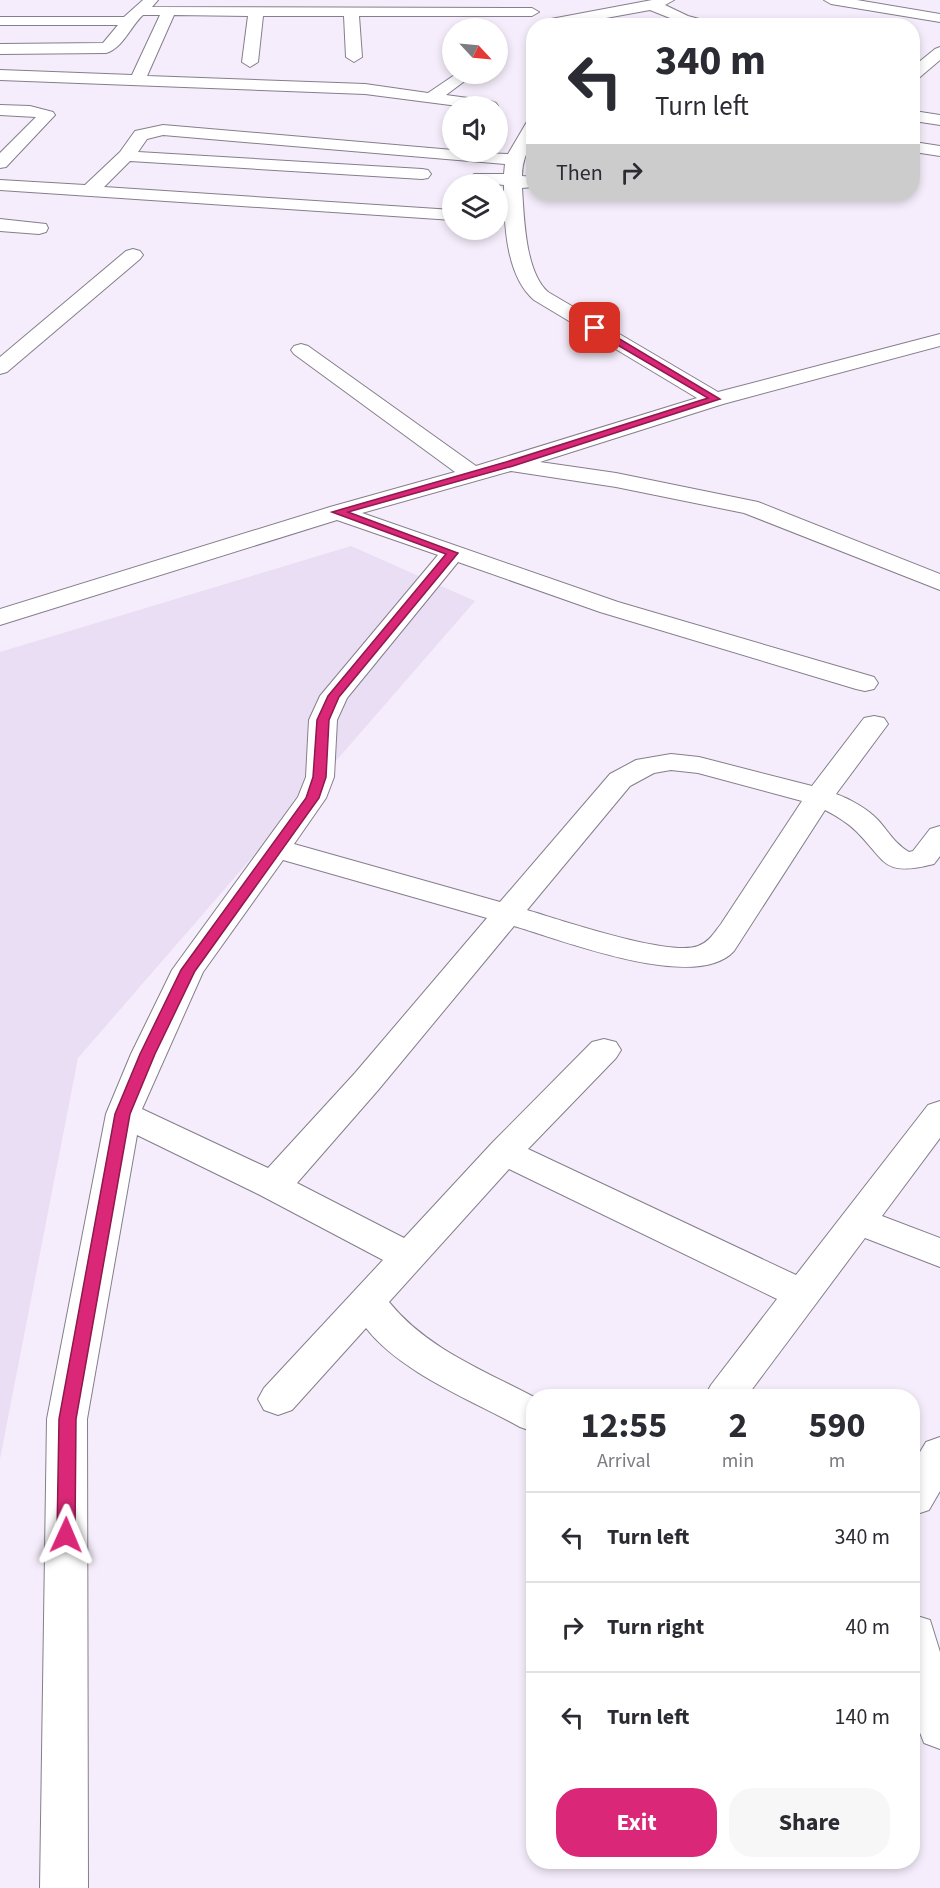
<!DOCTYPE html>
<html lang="en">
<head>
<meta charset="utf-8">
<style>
	:root { --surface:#fff; --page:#f7f7f7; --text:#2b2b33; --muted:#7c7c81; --line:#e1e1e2; --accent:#db2777 }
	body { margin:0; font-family:"Source Sans 3",sans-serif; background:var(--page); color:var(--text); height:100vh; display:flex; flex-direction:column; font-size:22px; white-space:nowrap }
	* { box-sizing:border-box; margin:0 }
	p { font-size:20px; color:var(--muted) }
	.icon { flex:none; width:33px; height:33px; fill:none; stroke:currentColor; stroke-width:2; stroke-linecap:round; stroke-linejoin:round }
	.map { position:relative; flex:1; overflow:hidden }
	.side { position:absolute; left:526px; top:1389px; width:394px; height:480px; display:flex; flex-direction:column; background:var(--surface); border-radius:24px; box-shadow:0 3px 9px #0003 }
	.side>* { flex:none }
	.top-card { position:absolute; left:526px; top:18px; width:394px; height:183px; border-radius:24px; box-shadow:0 3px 9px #0003; background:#fff; color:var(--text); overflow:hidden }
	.needle { width:39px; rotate:116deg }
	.controls { position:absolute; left:442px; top:18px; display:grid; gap:12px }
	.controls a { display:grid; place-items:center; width:66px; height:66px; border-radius:50%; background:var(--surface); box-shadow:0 3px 9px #0003; font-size:30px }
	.pin { position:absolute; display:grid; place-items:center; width:51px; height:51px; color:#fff; margin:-26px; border-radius:12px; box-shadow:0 3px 9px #0006 }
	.me { position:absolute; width:66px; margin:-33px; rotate:1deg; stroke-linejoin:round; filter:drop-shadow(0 0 4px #0008) }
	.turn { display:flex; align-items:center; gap:21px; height:126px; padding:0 30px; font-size:27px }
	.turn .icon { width:78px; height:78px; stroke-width:2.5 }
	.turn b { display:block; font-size:42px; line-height:51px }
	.then { display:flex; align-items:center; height:57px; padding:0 30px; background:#0003; gap:12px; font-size:22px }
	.eta { display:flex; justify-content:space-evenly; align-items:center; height:102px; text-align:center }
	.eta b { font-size:36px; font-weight:700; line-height:42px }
	.action { display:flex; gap:12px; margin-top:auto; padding:12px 30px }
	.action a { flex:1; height:69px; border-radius:24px; background:var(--accent); color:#fff; font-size:24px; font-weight:700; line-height:69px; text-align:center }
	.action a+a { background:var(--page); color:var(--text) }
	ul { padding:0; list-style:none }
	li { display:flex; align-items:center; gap:18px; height:90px; padding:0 30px; border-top:2px solid var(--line) }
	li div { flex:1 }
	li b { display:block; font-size:22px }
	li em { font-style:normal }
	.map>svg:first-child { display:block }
	.built { fill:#eadef4 }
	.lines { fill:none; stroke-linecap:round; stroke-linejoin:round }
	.minor-casing { stroke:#857e8b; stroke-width:2 }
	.minor { fill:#fff; fill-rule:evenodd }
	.route { fill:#db2777; stroke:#8e194d; stroke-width:1.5 }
</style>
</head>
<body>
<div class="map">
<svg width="940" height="1888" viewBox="0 0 940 1888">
	<rect width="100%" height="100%" fill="#f5edfb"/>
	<path class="built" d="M351,546L475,601L78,1058L0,1459V652Z"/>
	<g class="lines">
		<g class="minor-casing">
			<g id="minor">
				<path d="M143,0H158L152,7L532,8L539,12L532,16H359L362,57L354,62L346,57L344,16H263L258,62L250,67L242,62L248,16L174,15L147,76L365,84L428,93L456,74H474L446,95L490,101L496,103L498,106H458L365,94L0,80V70L132,75L160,15H143C130,27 123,48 106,53L0,54V44L103,43L118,25H0V17H124Z"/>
				<path d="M652,0H674L665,5L688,16L714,23L716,26H690L650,10L562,26H545L544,23L551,19Z"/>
				<path d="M824,0H857L940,14V22L831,4Z"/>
				<path d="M940,47V60L920,77L914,79V66L935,49Z"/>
				<path d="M0,105L30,106L53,112L55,115L6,167L0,168V153L36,117L0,115Z"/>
				<path d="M914,111L940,115V125L914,121Z"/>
				<path d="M534,119C534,125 535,133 533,139C527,152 522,161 522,176L534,177V187L522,188C524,217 525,272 548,292L718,392L940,334V346L723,404L540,462L616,473L758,502L940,574V590L744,513L616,487L511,471L362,513L618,602L874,677L878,683L874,689L865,691L856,689L600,612L458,562L347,698L337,720L334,777L326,798L294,844L500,902L610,774L636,760L671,754L699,757L812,786L864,718L874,716L884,718L888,724L836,794C850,799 868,809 878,820C888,831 895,844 909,852L913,851L930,829L940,826V856L934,864C882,877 887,862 856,831C848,823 835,815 825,810L734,951C696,993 562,940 514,926L379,1089L297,1183L404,1238L492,1143L592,1042L604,1039L616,1042L621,1050L616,1058L528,1149L796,1275L928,1105L940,1101V1138L882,1216L940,1238V1267L865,1238L747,1396H705L711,1385L777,1299L509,1169L389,1302C426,1348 483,1370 534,1397V1432L520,1427C471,1400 400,1372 366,1328L292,1410L278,1415L264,1410L258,1399L264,1388L383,1260L260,1195L137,1135L87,1419L88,1888H40L47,1419L106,1114L131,1054L172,970L298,797L306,777L309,720L320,696L438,555L337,520L0,625V609L330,507L455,472L294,354L291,350L294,346L301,344L308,346L476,466L697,398L534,300C505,275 504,221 504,185L474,182L471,178L474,174H504L505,164L163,135L147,139L138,152L422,169L428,170L431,174L428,178L422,179L130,161L104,187L453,210V220L0,190V180L85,185L120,152L135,131L163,125L453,150V152L508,154L528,120ZM671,770L698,773L802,801L721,924C714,933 709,942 698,946C669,957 561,920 527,910L630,786L654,773ZM283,860L487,918L355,1073L268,1168L142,1109L203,972Z"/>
				<path d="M914,142L940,146V156L914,152Z"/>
				<path d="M0,219L46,224L48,228L46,232L39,234L0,231Z"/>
				<path d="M133,249L140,251L143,255L140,259L7,372L0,374V357L126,251Z"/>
				<path d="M940,1437V1491L929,1510L914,1515V1462L926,1442Z"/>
				<path d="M914,1615L930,1620L940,1652V1749L924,1743L914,1717Z"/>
			</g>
		</g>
		<use href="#minor" class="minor"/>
	</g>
	<path class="route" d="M592,326H598L720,399L513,466L348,512L458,553L339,697L329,720L326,777L319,798L195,971L155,1054L130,1114L76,1419L75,1535L72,1540L66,1543L60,1540L57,1535L59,1419L115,1114L140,1054L181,970L306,798L313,777L317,720L328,696L446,554L332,512L506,462L708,398L592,330Z"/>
</svg>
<div class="controls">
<a><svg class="needle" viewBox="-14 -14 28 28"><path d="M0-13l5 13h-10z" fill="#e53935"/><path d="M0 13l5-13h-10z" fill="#7c7c81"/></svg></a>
<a><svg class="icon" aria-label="sound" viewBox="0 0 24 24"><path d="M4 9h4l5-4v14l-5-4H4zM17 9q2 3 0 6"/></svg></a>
<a><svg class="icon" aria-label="layers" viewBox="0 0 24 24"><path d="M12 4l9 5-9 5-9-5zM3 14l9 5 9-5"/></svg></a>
</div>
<div class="pin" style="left:595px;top:328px;background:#d93025"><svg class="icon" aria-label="arrive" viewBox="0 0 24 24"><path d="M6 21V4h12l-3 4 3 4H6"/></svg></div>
<svg class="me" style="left:66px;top:1535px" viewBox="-20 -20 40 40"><path d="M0-17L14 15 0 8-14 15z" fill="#db2777" stroke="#fff" stroke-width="4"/></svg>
<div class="top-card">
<div class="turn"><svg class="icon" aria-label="left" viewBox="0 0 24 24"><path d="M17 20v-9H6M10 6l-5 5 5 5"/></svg><div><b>340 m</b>Turn left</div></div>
<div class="then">Then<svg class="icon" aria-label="right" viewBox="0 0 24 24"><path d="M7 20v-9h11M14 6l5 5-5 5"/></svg></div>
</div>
<section class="side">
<div class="eta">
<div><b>12:55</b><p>Arrival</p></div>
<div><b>2</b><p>min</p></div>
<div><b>590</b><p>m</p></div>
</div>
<ul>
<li><svg class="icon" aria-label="left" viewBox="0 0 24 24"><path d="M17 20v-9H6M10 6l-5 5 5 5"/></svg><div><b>Turn left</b></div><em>340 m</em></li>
<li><svg class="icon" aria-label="right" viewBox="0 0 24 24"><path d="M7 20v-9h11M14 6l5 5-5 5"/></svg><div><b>Turn right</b></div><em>40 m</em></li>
<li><svg class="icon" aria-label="left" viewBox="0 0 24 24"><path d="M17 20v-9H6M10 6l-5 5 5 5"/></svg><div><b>Turn left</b></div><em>140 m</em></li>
</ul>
<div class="action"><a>Exit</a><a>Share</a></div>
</section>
</div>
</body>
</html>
